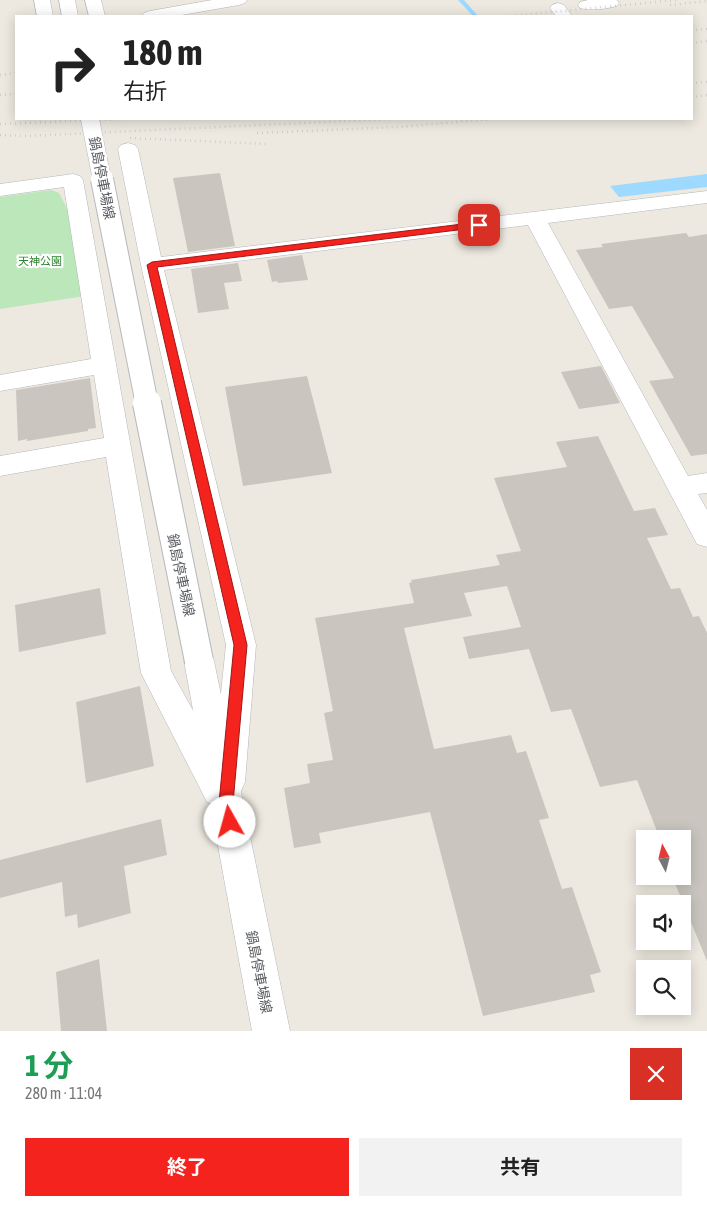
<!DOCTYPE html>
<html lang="ja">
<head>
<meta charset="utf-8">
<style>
	:root { --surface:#fff; --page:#f2f2f2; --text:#222; --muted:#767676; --accent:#f5231e }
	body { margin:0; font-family:"Asap Condensed","Noto Sans JP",sans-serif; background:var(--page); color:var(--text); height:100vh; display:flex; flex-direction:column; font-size:19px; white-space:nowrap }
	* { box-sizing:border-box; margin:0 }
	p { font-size:16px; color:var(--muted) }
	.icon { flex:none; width:28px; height:28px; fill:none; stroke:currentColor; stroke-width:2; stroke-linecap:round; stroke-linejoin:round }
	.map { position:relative; height:1031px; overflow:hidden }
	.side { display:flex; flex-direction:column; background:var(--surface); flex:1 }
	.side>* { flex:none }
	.top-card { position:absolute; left:15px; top:15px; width:678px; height:105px; border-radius:0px; box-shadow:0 2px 12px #0003; background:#fff; color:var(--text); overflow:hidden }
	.needle { width:32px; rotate:353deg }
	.controls { position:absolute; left:636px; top:830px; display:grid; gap:10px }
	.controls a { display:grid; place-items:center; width:55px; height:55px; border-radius:0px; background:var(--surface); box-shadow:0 2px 12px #0003; font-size:25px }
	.pin { position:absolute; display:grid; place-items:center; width:42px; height:42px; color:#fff; margin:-21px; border-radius:10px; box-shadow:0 2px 8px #0006 }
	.me { position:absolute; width:55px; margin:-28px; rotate:353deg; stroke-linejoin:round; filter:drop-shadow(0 0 4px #0008) }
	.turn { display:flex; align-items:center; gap:18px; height:105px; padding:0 25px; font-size:22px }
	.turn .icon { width:65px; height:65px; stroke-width:2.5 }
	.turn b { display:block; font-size:35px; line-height:42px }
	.round { display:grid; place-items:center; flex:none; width:52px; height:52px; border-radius:0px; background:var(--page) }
	.head { display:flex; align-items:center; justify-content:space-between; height:85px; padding:0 25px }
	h1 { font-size:30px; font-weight:700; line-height:38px; color:#1e9e55 }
	.button { display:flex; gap:10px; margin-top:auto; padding:10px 25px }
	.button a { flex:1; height:58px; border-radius:0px; background:var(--accent); color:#fff; font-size:20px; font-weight:700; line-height:58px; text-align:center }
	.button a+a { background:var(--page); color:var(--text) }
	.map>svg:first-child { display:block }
	.green { fill:#bce7ba }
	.water { fill:#9edaff }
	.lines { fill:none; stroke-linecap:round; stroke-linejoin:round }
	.stream { fill:#9edaff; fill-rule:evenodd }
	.building { fill:#cac6bf }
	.street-casing { stroke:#b3b7bc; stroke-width:1 }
	.secondary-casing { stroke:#b4b8be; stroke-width:1 }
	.street { fill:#fff; fill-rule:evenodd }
	.secondary { fill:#fff; fill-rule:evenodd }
	.rail { stroke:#b2b3b3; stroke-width:2.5; stroke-dasharray:0.5 4.5; stroke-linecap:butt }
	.secondary-bridge-far2-casing { stroke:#b4b8be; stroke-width:19; stroke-linecap:butt }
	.secondary-bridge-far1-casing { stroke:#b4b8be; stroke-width:24; stroke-linecap:butt }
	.secondary-bridge-casing { stroke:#b4b8be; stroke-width:30; stroke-linecap:butt }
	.secondary-bridge-far2 { stroke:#fff; stroke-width:18 }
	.secondary-bridge-far1 { stroke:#fff; stroke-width:22 }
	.secondary-bridge { stroke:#fff; stroke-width:28 }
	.route { fill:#f5231e; stroke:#9f1714 }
	.labels { text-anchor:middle; stroke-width:4.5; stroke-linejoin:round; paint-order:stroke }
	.far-park-label { font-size:11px; fill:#2e842e; stroke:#fff }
	.street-label { font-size:14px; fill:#595d62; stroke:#fff }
</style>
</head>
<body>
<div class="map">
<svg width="707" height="1031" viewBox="0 0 707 1031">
	<rect width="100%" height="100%" fill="#ede9e0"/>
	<path class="green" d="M51,190L59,193L73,220L85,296L0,309V197Z"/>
	<path class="water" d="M707,174V187L619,197L610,186Z"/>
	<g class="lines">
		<path class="stream" d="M458,0H464L478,16H473Z"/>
	</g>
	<g class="building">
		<path d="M220,173L235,246L188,252L173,178Z"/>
		<path d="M686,233L689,237L707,234V454L691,456L649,381L674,378L632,306L609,309L576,250L603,247L601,244Z"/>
		<path d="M302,255L308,280L278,283L277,281L272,282L267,260Z"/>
		<path d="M238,263L242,281L224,283L229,309L198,313L191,269Z"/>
		<path d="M601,366L620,403L579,409L561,372Z"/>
		<path d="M307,376L332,473L243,486L225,387Z"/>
		<path d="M90,378L96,428L88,429V431L27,441V439L18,441L16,390Z"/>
		<path d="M598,436L634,511L655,508L668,535L647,538L671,589L680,588L693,617L699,616L707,633V961L672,876H682V839H660L637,780L600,787L571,709L551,712L529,649L469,659L463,637L521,627L507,586L464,593L472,616L404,628L434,749L511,735L517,753L526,751L549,818L539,820L562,889L572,887L601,972L590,975L595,992L483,1016L430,812L319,833L321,843L294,848L284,788L310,783L307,764L333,760L324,713L333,711L315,618L414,603L409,583L412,582L411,580L500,565L496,555L521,551L494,478L567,467L556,442Z"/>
		<path d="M100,588L106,634L19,652L15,605Z"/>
		<path d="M140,686L154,766L86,783L76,702Z"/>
		<path d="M161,819L167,855L124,866L131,913L78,928L77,914L65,917L62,882L0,898V860Z"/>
		<path d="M99,959L107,1031H61L56,972Z"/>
	</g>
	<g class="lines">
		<g class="street-casing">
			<g id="street">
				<path d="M34,0H50L53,16H37Z"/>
				<path d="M85,0H101L105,16H89Z"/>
				<path d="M212,0H247L245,3L239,5L176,16H142L144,13L150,11Z"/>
				<path d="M588,0H617L619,3L617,6C606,9 591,11 580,8L578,5L580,2Z"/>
				<path d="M558,3L564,5L572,16H556L550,8L552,5Z"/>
				<path d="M128,143L135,145L138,149L161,257L707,191V203L548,223L688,476L707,473V493L698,494L707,510V547L697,544L528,225L164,270L256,645L245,782L240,793L234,795L231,802L219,807L207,802L141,673L106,457L0,476V456L104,438L94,375L0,391V375L91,359L64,187L0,196V184L73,174L80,176L83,180L171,671L215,750L226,645L141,265L118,149L121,145Z"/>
			</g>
		</g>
		<g class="secondary-casing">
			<g id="secondary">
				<path d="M59,0H75L78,16H62Z"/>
				<path d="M199,648L210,652L214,661L290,1031H252L184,661L188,652Z"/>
			</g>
		</g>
		<use href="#street" class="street"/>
		<use href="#secondary" class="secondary"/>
		<g class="rail">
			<path d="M670,5L707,1"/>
			<path d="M511,16L676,0"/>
			<path d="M691,30L707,29"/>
			<path d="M691,43L707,41"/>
			<path d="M0,75L16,73"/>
			<path d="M691,83L707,82"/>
			<path d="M0,95L16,94"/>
			<path d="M691,97L707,95"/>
			<path d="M0,124L122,119"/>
			<path d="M257,133L399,127L491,119"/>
			<path d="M0,135L27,136L390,119"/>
			<path d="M130,138L266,144"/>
		</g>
		<g class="secondary-bridge-far2-casing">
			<path id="secondary-bridge-far2" d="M90,119L102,180"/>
		</g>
		<g class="secondary-bridge-far1-casing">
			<path id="secondary-bridge-far1" d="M102,179L147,404"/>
		</g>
		<g class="secondary-bridge-casing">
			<path id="secondary-bridge" d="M147,403L199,661"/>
		</g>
		<use href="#secondary-bridge-far2" class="secondary-bridge-far2"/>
		<use href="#secondary-bridge-far1" class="secondary-bridge-far1"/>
		<use href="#secondary-bridge" class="secondary-bridge"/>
	</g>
	<path class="route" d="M479,222L483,225L482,227L157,267L247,645L233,803L237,822L235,827L230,829L224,827L219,803L234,645L147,265L152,262Z"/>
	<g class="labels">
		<g class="far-park-label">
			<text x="40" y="265">天神公園</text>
		</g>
		<g class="street-label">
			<text transform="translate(102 178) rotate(79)" y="5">鍋島停車場線</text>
			<text transform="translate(181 575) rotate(78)" y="5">鍋島停車場線</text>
			<text transform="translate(259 972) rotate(79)" y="5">鍋島停車場線</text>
		</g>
	</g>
</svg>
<div class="controls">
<a><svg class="needle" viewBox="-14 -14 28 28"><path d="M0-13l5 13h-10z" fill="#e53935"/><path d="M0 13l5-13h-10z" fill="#767676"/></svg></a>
<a><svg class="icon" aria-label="sound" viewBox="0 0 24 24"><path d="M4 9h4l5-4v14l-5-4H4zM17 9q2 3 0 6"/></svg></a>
<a><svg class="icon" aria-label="search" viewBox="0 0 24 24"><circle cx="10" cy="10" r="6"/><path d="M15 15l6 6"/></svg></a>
</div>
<div class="pin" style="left:479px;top:225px;background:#d93025"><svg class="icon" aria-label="arrive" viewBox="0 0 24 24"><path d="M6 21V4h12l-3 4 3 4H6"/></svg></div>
<svg class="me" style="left:230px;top:822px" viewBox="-20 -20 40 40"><circle r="19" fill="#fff"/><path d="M0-13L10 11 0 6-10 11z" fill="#f5231e"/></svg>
<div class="top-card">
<div class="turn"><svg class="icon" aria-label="right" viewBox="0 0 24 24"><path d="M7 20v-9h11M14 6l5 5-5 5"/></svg><div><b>180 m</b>右折</div></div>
</div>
</div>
<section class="side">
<div class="head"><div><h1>1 分</h1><p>280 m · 11:04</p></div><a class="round" style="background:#d93025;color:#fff"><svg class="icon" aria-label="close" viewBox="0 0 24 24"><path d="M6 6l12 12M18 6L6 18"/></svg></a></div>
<div class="button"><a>終了</a><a>共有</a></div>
</section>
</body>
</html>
